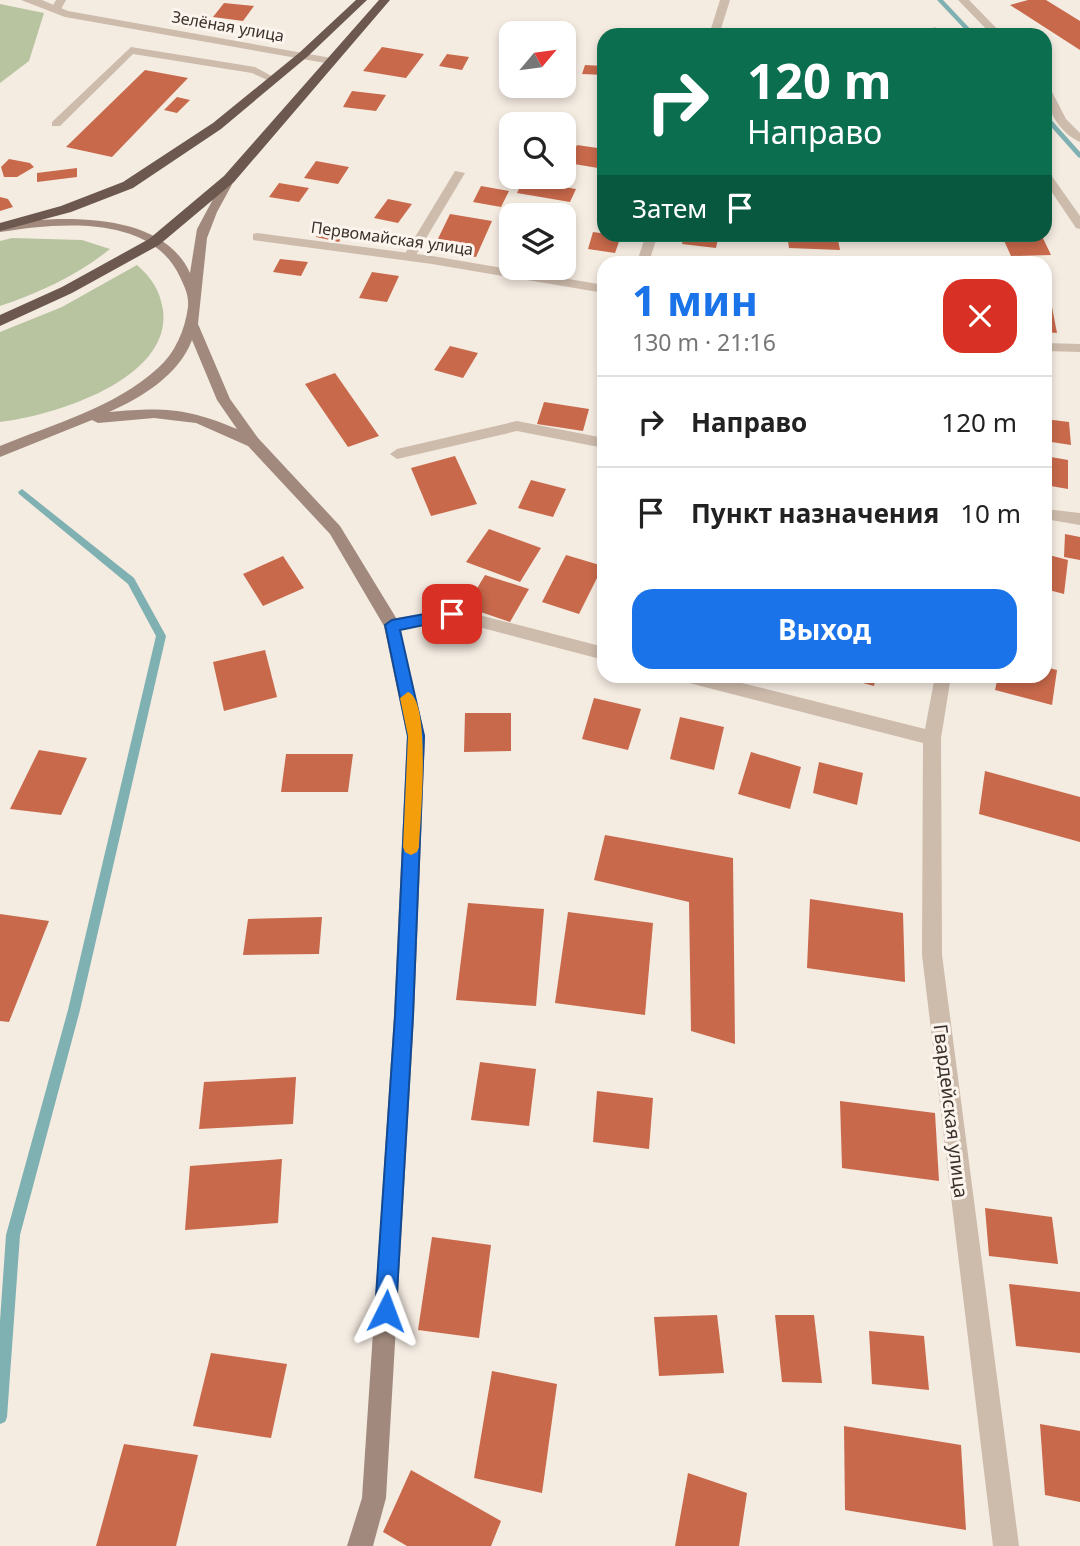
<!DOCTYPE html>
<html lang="ru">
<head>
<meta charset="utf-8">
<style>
	:root { --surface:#fff; --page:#f6f6f6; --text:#222; --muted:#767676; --line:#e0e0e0; --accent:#1a73e8 }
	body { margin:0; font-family:"Noto Sans",sans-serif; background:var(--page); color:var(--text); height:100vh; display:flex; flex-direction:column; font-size:26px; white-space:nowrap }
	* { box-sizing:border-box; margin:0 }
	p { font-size:23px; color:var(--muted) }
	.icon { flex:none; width:38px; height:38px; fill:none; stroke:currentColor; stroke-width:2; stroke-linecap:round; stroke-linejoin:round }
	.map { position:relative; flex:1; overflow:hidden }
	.drawer { position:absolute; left:597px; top:256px; width:455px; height:427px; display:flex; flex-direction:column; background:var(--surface); border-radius:21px; box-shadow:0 4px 10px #0003 }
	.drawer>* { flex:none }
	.banner { position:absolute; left:597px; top:28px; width:455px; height:214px; border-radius:21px; box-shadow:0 4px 10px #0003; background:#0b6e4f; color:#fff; overflow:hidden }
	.needle { width:46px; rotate:61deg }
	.buttons { position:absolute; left:499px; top:21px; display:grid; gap:14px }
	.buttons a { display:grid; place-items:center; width:77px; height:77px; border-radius:14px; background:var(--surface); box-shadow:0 4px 10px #0003; font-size:35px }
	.pin { position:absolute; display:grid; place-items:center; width:60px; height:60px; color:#fff; margin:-30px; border-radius:14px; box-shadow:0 4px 10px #0006 }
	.me { position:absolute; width:77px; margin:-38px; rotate:3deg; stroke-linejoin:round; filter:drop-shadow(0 0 5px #0008) }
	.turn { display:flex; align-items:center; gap:24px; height:147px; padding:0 35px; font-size:32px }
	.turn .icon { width:91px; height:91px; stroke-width:2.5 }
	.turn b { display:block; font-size:49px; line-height:60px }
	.then { display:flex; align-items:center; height:66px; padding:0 35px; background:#0003; gap:14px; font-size:26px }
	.round { display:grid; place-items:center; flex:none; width:74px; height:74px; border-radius:21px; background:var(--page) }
	.headline { display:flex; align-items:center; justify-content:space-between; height:119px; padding:0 35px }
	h1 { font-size:42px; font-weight:700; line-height:52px; color:var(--accent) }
	.action { display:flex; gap:14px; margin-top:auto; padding:14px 35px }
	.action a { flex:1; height:80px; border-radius:21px; background:var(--accent); color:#fff; font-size:28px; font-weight:700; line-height:80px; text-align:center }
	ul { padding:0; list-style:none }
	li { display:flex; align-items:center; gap:21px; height:91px; padding:0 35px; border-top:2px solid var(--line) }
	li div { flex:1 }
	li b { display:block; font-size:26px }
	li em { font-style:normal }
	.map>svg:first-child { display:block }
	.green { fill:#b8c4a0 }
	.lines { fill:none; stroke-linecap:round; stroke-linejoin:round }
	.stream { fill:#7fb0b2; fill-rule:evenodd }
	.building { fill:#c8694b }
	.service { fill:#cdbbac; fill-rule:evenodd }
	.pedestrian { fill:#cdbbac; fill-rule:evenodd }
	.minor { fill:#cdbbac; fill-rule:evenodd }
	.secondary { fill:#a18a7d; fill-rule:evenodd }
	.trunk { fill:#6c584f; fill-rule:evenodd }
	.route { fill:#1a73e8; stroke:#114b97; stroke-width:2 }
	.slow { fill:#f59e0b }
	.labels { text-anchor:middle; stroke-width:6; stroke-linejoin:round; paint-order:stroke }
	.far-street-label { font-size:16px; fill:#3b302b; stroke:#fbf5ee }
	.street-label { font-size:19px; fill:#3b302b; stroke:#fbf5ee }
</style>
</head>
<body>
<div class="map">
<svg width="1080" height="1546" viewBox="0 0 1080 1546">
	<rect width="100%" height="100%" fill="#f4ebe1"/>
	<g class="green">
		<path d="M0,4L44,13L29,61L0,83Z"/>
		<path d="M12,238L82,240L110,249C78,275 39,293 0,306V241Z"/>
		<path d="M137,265C152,278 160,291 163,310C172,380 52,416 0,422V332L62,307Z"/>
	</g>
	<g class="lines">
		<g class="stream">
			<path d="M937,0H943L976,35H970Z"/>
			<path d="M1045,114L1047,115L1080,152V158L1078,157L1045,120Z"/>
			<path d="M22,489L134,578L166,636L80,1010L20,1235L7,1417L5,1422L0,1424V1321L6,1235L68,1010L156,636L128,584L19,494L18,492Z"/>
		</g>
	</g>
	<g class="building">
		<path d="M1028,0H1046L1080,21V50L1010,5Z"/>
		<path d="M224,3L254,6L243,21L213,17Z"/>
		<path d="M382,47L424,54L406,78L363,71Z"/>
		<path d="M447,54L469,57L462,70L439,66Z"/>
		<path d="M585,65L604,66V75L582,74Z"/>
		<path d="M145,70L188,78L112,157L66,147Z"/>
		<path d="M352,91L386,95L376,111L343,107Z"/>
		<path d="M177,97L190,100L177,113L164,110Z"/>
		<path d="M577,145L604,149V169L568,163Z"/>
		<path d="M9,159L30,163L34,167L17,177H4L1,167Z"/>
		<path d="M316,161L349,167L338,184L304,178Z"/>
		<path d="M77,168V177L37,182V173Z"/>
		<path d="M523,180L576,189L570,202L517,193Z"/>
		<path d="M279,183L309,188L299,202L269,197Z"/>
		<path d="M481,186L509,191L501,207L473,202Z"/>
		<path d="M0,197L8,199L13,207L0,211Z"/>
		<path d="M388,199L412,204L398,223L374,218Z"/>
		<path d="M450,214L492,221L476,257L432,251Z"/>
		<path d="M331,226L346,228L339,242L316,237L320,232L327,233Z"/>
		<path d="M593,232L621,236L615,253L588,249Z"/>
		<path d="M684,234H719L716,248L682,244Z"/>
		<path d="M787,234H837L840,250L789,248Z"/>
		<path d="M1001,234H1041L1051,255L1011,256Z"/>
		<path d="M280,259L308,262L301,276L273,272Z"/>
		<path d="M372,272L399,276L387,302L359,298Z"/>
		<path d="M1045,302H1051L1057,333L1045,332Z"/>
		<path d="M450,346L478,353L463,378L434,370Z"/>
		<path d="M335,373L379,436L348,447L305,384Z"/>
		<path d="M544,402L589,409L583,431L537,424Z"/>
		<path d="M1045,419L1069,422L1071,445L1045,441Z"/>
		<path d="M455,456L477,504L431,516L411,468Z"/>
		<path d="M1045,456L1068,460V489L1045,485Z"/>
		<path d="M531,480L566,489L553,517L518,508Z"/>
		<path d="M489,529L541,548L520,582L466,562Z"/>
		<path d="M1065,534L1080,537V560L1064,557Z"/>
		<path d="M1045,554L1068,560L1064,594L1045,589Z"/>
		<path d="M566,555L603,566L579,614L542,602Z"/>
		<path d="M283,556L304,588L263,606L243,574Z"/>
		<path d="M485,575L529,589L510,622L466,607Z"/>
		<path d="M265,650L277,697L224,711L213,662Z"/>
		<path d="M1045,667L1057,670L1052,705L995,690L998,676H1045Z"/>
		<path d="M838,676H876L874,686Z"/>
		<path d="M594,698L641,709L628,750L582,739Z"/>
		<path d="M465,713H511V751L464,752Z"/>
		<path d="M680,717L724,727L714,770L670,759Z"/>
		<path d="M39,750L87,758L61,815L10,809Z"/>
		<path d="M751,752L801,767L790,809L738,794Z"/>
		<path d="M286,754H353L348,792H281Z"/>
		<path d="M819,762L863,773L857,805L813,793Z"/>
		<path d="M985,771L1080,797V842L979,814Z"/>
		<path d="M605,835L733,858L735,1044L691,1031L689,902L594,880Z"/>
		<path d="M810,899L903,913L905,982L807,968Z"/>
		<path d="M468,903L544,909L536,1006L456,1000Z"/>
		<path d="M568,912L653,923L645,1015L555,1003Z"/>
		<path d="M0,914L49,921L9,1022L0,1021Z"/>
		<path d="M322,917L319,954L243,955L248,919Z"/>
		<path d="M480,1062L536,1069L529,1126L471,1120Z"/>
		<path d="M296,1077L293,1124L199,1129L204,1082Z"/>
		<path d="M597,1091L653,1098L649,1149L593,1142Z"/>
		<path d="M840,1101L935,1113L939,1181L842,1168Z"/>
		<path d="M282,1159L278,1223L185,1230L190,1166Z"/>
		<path d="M985,1208L1052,1217L1058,1264L989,1256Z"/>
		<path d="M432,1237L491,1245L479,1338L418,1330Z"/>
		<path d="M1009,1284L1080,1292V1353L1016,1346Z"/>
		<path d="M717,1315L724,1373L659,1376L654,1317Z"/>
		<path d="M775,1315H814L822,1383L782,1382Z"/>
		<path d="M869,1331L924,1336L929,1390L872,1384Z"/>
		<path d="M211,1353L287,1364L271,1438L193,1426Z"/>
		<path d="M492,1371L557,1384L542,1493L474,1478Z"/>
		<path d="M1040,1424L1080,1431V1502L1045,1495Z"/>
		<path d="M844,1426L961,1445L966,1530L845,1510Z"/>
		<path d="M124,1444L198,1455L176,1546H96Z"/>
		<path d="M411,1470L501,1521L491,1546H407L383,1532Z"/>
		<path d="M688,1473L747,1493L739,1546H675Z"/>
	</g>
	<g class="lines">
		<g class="service">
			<path d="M958,0H969L1003,35H992Z"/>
			<path d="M131,47L255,67L277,79L272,82L252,73L133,54L60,126H52V122Z"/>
			<path d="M1045,85L1050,88L1066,119L1080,133V142C1059,133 1044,106 1045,85Z"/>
			<path d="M455,171L465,173L413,260H405L403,257Z"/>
		</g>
		<path class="pedestrian" d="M56,0H66L60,11L56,12L51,9Z"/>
		<g class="minor">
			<path d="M21,0H42L68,11L331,58L336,61L331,64L65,17Z"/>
			<path d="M720,0H730L719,35H709Z"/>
			<path d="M935,27L944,35H934L930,30Z"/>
			<path d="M1045,171L1049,172L1080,216V229L1076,228L1045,182Z"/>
			<path d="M257,233L432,256L604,285V293L432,264L253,240V234Z"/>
			<path d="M646,234H658L649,262H637Z"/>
			<path d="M1045,343L1080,344V352L1045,351Z"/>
			<path d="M517,421L604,438V448L517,431L397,459L390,454L397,449Z"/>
			<path d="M1045,509L1080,513V525L1045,519Z"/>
			<path d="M452,608L604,647V660L452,620L392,631L384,625L392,619Z"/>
			<path d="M681,676H714L925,729L935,676H951L941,738L942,955L1019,1546H993L922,955L923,743L689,683L683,681Z"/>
		</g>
		<path class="secondary" d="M225,177L235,179L217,212L207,238L198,324L230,399L258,438L340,526L398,621L425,736L414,1016L386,1498L373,1546H347L362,1498L394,1016L407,736L384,626L330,534L248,446L196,423L154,418L98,423L92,420L0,457V446C53,424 114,408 158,368C175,353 185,330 188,307C189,295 185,288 180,277C151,213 56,223 0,232V224C57,216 161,209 190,273L197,229ZM192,340L217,400L237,429C187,408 163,407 109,412C141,398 179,375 192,340Z"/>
		<g class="trunk">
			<path d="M356,0H367L307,57L221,129L133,188L71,212L0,231V223L61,206L123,182L213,123L299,53Z"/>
			<path d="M379,0H390L234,182L159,245L72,293L0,326V315L62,287L149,239L224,176Z"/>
		</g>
	</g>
	<path class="route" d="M452,609L459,614L457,618L400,630L424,736L413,1016L396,1311L393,1318L386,1321L378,1318L375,1311L395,1016L408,736L385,625L392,620Z"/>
	<path class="slow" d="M408,692C432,700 420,822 419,847L417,852L411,855L405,852L403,847L408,736L400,698Z"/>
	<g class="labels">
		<g class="far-street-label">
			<text transform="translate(228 26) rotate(10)" y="6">Зелёная улица</text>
			<text transform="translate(392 238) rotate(8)" y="6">Первомайская улица</text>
		</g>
		<g class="street-label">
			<text transform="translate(951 1111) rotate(83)" y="7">Гвардейская улица</text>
		</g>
	</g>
</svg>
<div class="buttons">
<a><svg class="needle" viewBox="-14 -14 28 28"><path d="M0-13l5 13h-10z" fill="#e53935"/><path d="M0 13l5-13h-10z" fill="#767676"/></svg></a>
<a><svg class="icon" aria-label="search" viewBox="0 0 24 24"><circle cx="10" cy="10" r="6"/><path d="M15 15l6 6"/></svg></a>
<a><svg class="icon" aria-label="layers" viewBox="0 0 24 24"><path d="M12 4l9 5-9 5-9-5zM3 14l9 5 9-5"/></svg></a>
</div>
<div class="pin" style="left:452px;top:614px;background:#d93025"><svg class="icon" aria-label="arrive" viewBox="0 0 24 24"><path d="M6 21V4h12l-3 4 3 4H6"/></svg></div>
<svg class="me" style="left:386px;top:1311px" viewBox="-20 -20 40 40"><path d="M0-17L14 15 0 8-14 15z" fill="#1a73e8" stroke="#fff" stroke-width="4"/></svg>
<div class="banner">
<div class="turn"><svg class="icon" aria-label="right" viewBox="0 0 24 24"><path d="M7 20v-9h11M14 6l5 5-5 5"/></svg><div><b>120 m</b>Направо</div></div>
<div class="then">Затем<svg class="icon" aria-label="arrive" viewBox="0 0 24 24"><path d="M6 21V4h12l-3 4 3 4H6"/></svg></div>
</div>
<section class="drawer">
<div class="headline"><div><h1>1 мин</h1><p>130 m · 21:16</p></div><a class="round" style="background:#d93025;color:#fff"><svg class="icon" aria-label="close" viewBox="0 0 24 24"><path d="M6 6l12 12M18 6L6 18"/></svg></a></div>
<ul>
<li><svg class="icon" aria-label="right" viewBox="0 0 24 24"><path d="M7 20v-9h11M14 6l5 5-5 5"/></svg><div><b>Направо</b></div><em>120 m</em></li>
<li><svg class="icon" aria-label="arrive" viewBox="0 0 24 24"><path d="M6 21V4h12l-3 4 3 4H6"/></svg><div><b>Пункт назначения</b></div><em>10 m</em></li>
</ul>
<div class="action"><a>Выход</a></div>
</section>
</div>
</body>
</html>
